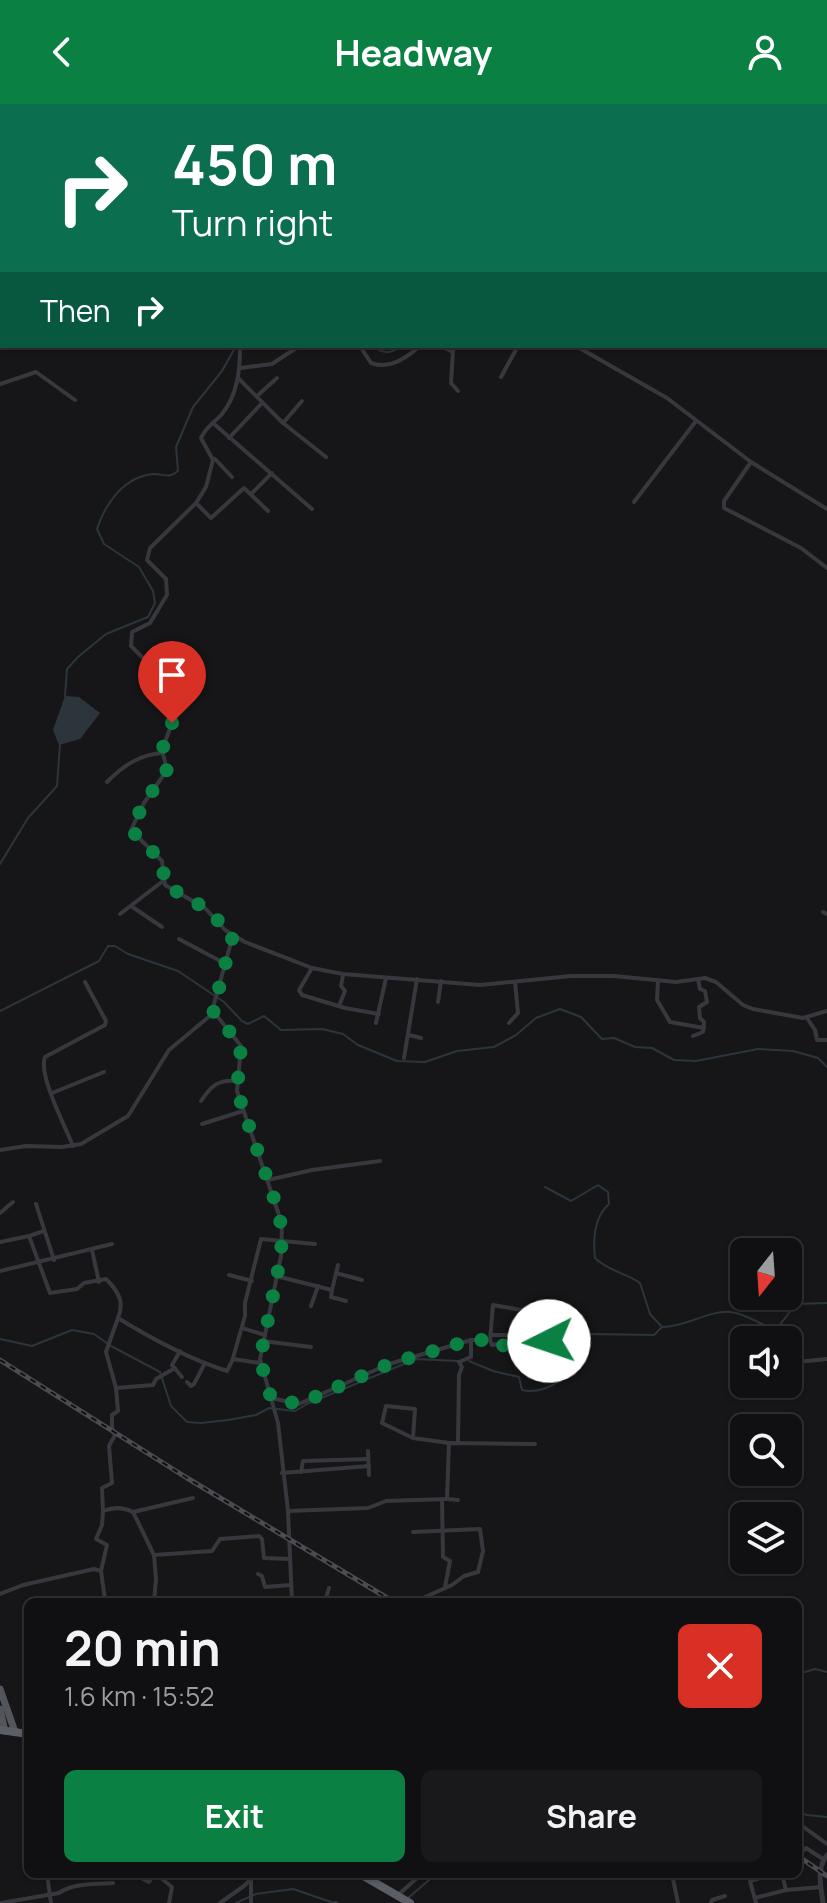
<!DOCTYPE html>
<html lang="en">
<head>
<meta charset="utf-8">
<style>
	:root { --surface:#101012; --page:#19191b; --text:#f1f3f6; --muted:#9c9d9f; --line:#303032; --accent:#0b8043 }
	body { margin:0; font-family:Manrope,sans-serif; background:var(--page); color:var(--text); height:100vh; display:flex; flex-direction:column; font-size:30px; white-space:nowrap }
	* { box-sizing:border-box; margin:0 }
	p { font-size:26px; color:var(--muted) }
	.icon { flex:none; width:44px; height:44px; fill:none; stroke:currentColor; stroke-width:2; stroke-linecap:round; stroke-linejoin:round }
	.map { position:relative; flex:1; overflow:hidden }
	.drawer { position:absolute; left:24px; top:1494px; width:778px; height:280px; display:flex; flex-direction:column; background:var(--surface); border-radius:12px; box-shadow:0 2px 6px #0004,0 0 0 2px var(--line) }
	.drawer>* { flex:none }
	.guide { position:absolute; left:0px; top:0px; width:828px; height:244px; box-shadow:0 2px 6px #0004,0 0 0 2px var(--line); background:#0b6e4f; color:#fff; overflow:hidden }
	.needle { width:52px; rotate:197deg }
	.fabs { position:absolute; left:730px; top:1134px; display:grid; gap:16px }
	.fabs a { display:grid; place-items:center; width:72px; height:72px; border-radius:12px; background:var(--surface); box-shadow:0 2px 6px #0004,0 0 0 2px var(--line); font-size:40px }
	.pin { position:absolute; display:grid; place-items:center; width:68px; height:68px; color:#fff; margin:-82px -34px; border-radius:50% 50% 50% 0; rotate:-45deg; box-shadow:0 0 8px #0007 }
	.pin .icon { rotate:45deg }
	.me { position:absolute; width:88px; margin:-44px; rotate:266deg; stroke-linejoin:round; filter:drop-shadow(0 0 6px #0008) }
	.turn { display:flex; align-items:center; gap:28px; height:168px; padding:0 40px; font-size:36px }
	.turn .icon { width:104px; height:104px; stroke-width:2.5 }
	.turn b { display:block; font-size:56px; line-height:68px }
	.then { display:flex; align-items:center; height:76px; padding:0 40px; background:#0003; gap:16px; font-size:30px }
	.round { display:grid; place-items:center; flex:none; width:84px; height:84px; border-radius:12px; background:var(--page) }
	.headline { display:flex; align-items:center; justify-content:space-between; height:136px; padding:0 40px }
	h1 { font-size:48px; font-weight:700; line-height:60px }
	.cta { display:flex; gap:16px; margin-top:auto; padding:16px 40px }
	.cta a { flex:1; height:92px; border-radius:12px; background:var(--accent); color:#fff; font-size:32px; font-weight:700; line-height:92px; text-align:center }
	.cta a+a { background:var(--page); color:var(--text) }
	header { display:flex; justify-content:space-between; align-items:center; height:104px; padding:0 40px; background:var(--accent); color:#fff; font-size:36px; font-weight:700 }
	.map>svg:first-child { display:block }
	.water { fill:#2c353c }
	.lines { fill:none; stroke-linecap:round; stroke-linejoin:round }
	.stream { stroke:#2c353c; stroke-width:2 }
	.minor { stroke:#37383d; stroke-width:4 }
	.tertiary { stroke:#37383d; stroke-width:5 }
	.primary { stroke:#53555c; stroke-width:7 }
	.trunk { stroke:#5b5e65; stroke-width:8 }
	.rail-casing { stroke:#4a4c52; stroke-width:5 }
	.rail { stroke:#111113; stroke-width:2; stroke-dasharray:6; stroke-linecap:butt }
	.route { stroke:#0b8043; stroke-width:14; stroke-dasharray:0 25.2 }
</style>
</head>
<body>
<header><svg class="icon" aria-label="back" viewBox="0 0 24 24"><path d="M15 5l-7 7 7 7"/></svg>Headway<svg class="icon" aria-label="person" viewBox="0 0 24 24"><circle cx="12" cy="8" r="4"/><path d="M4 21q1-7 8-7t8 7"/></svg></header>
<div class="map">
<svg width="827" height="1799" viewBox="0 0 827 1799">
	<rect width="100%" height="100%" fill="#161618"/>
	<path class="water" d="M65,592L79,593L100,609L80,635L59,641L53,626Z"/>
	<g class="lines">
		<g class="stream">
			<path d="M826,86H827"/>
			<path d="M373,242C384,251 391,249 403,242"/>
			<path d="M65,592L67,565L78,553L106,530L148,513L155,499L153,487L139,463L104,440L97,425C105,400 124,372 154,370C164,370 169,375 178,367L176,343L193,303L222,267L236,242"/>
			<path d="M0,760L28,714L57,682L60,640"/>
			<path d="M0,907L99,857L108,842H115L128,850L178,867L224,898L242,917L248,920L264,912L281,926L322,925L343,930L358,941L397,957L425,958L457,947L494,943L516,931L536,914L560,905L581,913L602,935L614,934L635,943L652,944L674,956L696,957L758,945L793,947L818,954L827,963"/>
			<path d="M545,1083L571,1097L598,1081L608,1088L609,1100C594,1113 593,1136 595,1154C608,1167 626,1169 640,1179L650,1210L662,1223C687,1223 708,1206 731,1208C746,1210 759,1220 773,1224L778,1223L796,1200L827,1199"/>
			<path d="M0,1235L32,1242L72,1226L94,1230L111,1242L160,1268L171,1302L187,1318L201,1319L228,1316L256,1311L269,1304L295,1307L307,1300L416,1255L458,1257"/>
			<path d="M469,1257L493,1267L519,1273L522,1286C548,1292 573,1268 588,1250L584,1243L590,1230L654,1231L662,1223"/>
			<path d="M798,1570L815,1565L827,1568"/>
			<path d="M798,1708L807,1711L827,1713"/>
			<path d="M407,1795L436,1770"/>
			<path d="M236,1799L256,1790L293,1785L334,1799"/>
		</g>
		<g class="minor">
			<path d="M124,0L125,2"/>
			<path d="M153,0L155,2"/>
			<path d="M290,0L293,2"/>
			<path d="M266,2L268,0"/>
			<path d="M327,2L328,0"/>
			<path d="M571,2V0"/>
			<path d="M0,85L2,86"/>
			<path d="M0,99L2,100"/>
			<path d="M0,138L2,134"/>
			<path d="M0,173L2,174"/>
			<path d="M240,242C240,266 238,290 222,310C215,318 205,324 201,334L213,356L206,383L196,399L150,444L147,456L166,475L167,491L150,519L132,528L131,542L157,568L163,577L172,619L162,646L167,666L144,699L131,726L162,757L165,781L205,804L225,826L245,838L312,864L343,870L480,881L571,872H614L676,878L705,874L716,878L743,901L753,905L803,914L827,907"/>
			<path d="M360,242L371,259C390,266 406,254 420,242"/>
			<path d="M441,242L451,247L458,242"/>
			<path d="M576,242L667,294L751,358L827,405"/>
			<path d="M453,246L451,279L458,287"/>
			<path d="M241,264L272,260L299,242"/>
			<path d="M501,273L518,242"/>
			<path d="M238,274L283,319L326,353"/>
			<path d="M0,280L36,268L75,296"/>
			<path d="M257,292L277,274"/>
			<path d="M213,319L312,405"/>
			<path d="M283,319L302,297"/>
			<path d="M229,334L262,299"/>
			<path d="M215,355L232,373"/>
			<path d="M751,358L724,397V404L801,444L827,464"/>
			<path d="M251,390L272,369"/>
			<path d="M634,398L696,317"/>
			<path d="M196,399L211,414L244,384L268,407"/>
			<path d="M107,678C123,662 140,650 163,649"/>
			<path d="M131,802L162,823"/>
			<path d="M823,808L827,810"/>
			<path d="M120,810L163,777"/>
			<path d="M179,835L224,859"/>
			<path d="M312,864L299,886L302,891L345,904L379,910"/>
			<path d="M658,877L657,896L670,918L704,924"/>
			<path d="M438,898L441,877"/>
			<path d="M339,902L345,887L341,882L343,871"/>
			<path d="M213,907L241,942L237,987L282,1120L281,1152L260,1255L278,1319L288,1407L292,1498"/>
			<path d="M807,914L815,926L817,936H827"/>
			<path d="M376,919L386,874"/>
			<path d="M509,919L518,909L515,878"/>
			<path d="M409,931L421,934"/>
			<path d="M693,932L703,928L704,918L700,914L699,903L707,898L705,887L700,885L698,875"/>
			<path d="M404,954L417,875"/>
			<path d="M52,989L104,968"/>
			<path d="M201,997C211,982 218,975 237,977"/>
			<path d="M202,1020L243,1007"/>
			<path d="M73,1042C65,1022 38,971 45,953L105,921L106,917L85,878"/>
			<path d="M0,1046L26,1042L62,1043L81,1040L128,1012L169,946L211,911L233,831"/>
			<path d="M268,1076L312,1066L380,1057"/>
			<path d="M36,1100L54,1156"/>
			<path d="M0,1109L13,1098"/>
			<path d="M29,1132L44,1127"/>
			<path d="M0,1138L29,1132L50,1189L77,1185L84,1179L106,1175C118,1187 125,1198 118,1214C152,1235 189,1255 227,1267L233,1255L260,1259"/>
			<path d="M92,1146L99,1178"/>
			<path d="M0,1167L112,1140"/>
			<path d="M336,1169L362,1176"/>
			<path d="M229,1171L252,1177"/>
			<path d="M276,1172L332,1186L338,1161"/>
			<path d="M332,1186L331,1193L346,1197"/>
			<path d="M311,1202L318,1182"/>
			<path d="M242,1224L265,1231"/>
			<path d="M491,1231H512L514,1227L523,1228"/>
			<path d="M490,1236L493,1201L527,1207"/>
			<path d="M263,1237L311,1243"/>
			<path d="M180,1247L172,1261L182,1273"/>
			<path d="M233,1254L245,1212V1199L261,1135L315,1140"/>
			<path d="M788,1259L827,1255"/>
			<path d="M187,1278L191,1282L194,1280L205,1259"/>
			<path d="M116,1284L153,1281L156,1275L175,1264"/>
			<path d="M271,1294L299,1300L389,1260L471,1236H490L492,1241C521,1238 543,1242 571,1230"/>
			<path d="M413,1334L415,1305L386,1302L382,1319L413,1334L449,1339"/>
			<path d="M458,1337L459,1271L462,1263L459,1258L471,1253V1236"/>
			<path d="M368,1347L369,1371"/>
			<path d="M301,1368L303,1357L368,1355"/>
			<path d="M282,1369L369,1362"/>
			<path d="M442,1395L443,1453L450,1457L445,1483"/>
			<path d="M447,1395L458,1396"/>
			<path d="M103,1407L102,1384L112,1379L109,1342L115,1331L112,1324V1311L118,1307L116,1284L106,1248L118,1214"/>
			<path d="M288,1407L368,1404L386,1397L447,1395L449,1339L535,1340"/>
			<path d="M133,1408L193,1394"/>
			<path d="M413,1428L480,1425L483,1447L478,1468L464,1472L452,1481L414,1498"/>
			<path d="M101,1467L107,1441L96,1435L102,1421L103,1407C113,1403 123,1403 133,1408L154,1451"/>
			<path d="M258,1470L262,1472L265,1483L291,1481"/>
			<path d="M0,1490L23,1481L94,1465L101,1467L105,1496L121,1494L132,1498"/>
			<path d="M154,1498L156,1475L154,1451L212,1447L220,1435L259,1432L262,1435L264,1454L290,1455"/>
			<path d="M292,1498L326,1494L329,1484"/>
			<path d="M798,1719L827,1740"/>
			<path d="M798,1752L806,1744L823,1755"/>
			<path d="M47,1770L51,1799"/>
			<path d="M133,1770L149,1778L154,1770"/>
			<path d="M156,1770L172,1783L169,1799"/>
			<path d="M672,1770L678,1799"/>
			<path d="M655,1772V1770"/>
			<path d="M251,1776V1799"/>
			<path d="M786,1786L821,1783"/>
			<path d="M399,1790L416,1775L417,1770"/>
			<path d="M755,1794L786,1786L782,1770"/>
			<path d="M1,1799L59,1789C73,1779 96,1780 113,1779"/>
			<path d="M220,1799L244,1782L256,1770"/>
			<path d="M335,1799H336"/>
			<path d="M711,1799L712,1796L725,1792"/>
			<path d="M756,1799L750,1777L774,1770"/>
		</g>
		<g class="tertiary">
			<path d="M33,2L36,0"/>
			<path d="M0,17H2"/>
			<path d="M823,1799C821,1783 816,1765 827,1751"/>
		</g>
		<g class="primary">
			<path d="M0,1585L15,1628"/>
			<path d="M0,1605L5,1627"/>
		</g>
		<g class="trunk">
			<path d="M0,1626L28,1630"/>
			<path d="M360,1770L410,1799"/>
		</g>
		<g class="rail-casing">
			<g id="rail">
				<path d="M0,1256L187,1374L394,1498"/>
				<path d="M798,1752L827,1772"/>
			</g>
		</g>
		<use href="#rail" class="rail"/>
	</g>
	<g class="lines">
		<path class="route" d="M172,619L162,646L168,661L166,668L144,699L131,726L162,757L165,781L205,804L233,831L213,907L241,942L237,987L278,1106L282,1126L281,1152L260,1255L271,1294L299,1300L389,1260L471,1236H490L492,1241L520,1242L549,1237"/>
	</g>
</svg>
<div class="fabs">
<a><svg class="needle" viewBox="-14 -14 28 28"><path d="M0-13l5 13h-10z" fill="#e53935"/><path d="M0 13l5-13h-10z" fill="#9c9d9f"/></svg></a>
<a><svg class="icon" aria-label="sound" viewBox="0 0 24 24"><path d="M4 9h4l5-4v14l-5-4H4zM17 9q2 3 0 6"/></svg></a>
<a><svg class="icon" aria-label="search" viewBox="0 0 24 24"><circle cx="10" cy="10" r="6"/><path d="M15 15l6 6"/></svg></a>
<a><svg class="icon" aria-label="layers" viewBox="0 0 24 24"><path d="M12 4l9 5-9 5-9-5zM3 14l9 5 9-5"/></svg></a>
</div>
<div class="pin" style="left:172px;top:619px;background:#d93025"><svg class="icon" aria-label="arrive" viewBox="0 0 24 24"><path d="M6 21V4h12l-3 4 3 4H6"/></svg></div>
<svg class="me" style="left:549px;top:1237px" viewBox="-20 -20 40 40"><circle r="19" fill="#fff"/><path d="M0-13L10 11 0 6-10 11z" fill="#0b8043"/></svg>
<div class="guide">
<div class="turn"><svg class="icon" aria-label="right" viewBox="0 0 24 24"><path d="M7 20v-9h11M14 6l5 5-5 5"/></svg><div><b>450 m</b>Turn right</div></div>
<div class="then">Then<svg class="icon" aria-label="right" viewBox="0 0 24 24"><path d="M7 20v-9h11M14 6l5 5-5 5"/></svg></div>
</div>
<section class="drawer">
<div class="headline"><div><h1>20 min</h1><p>1.6 km · 15:52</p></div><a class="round" style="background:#d93025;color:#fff"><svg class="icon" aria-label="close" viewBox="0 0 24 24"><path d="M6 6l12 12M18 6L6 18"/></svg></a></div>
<div class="cta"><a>Exit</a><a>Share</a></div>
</section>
</div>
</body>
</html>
